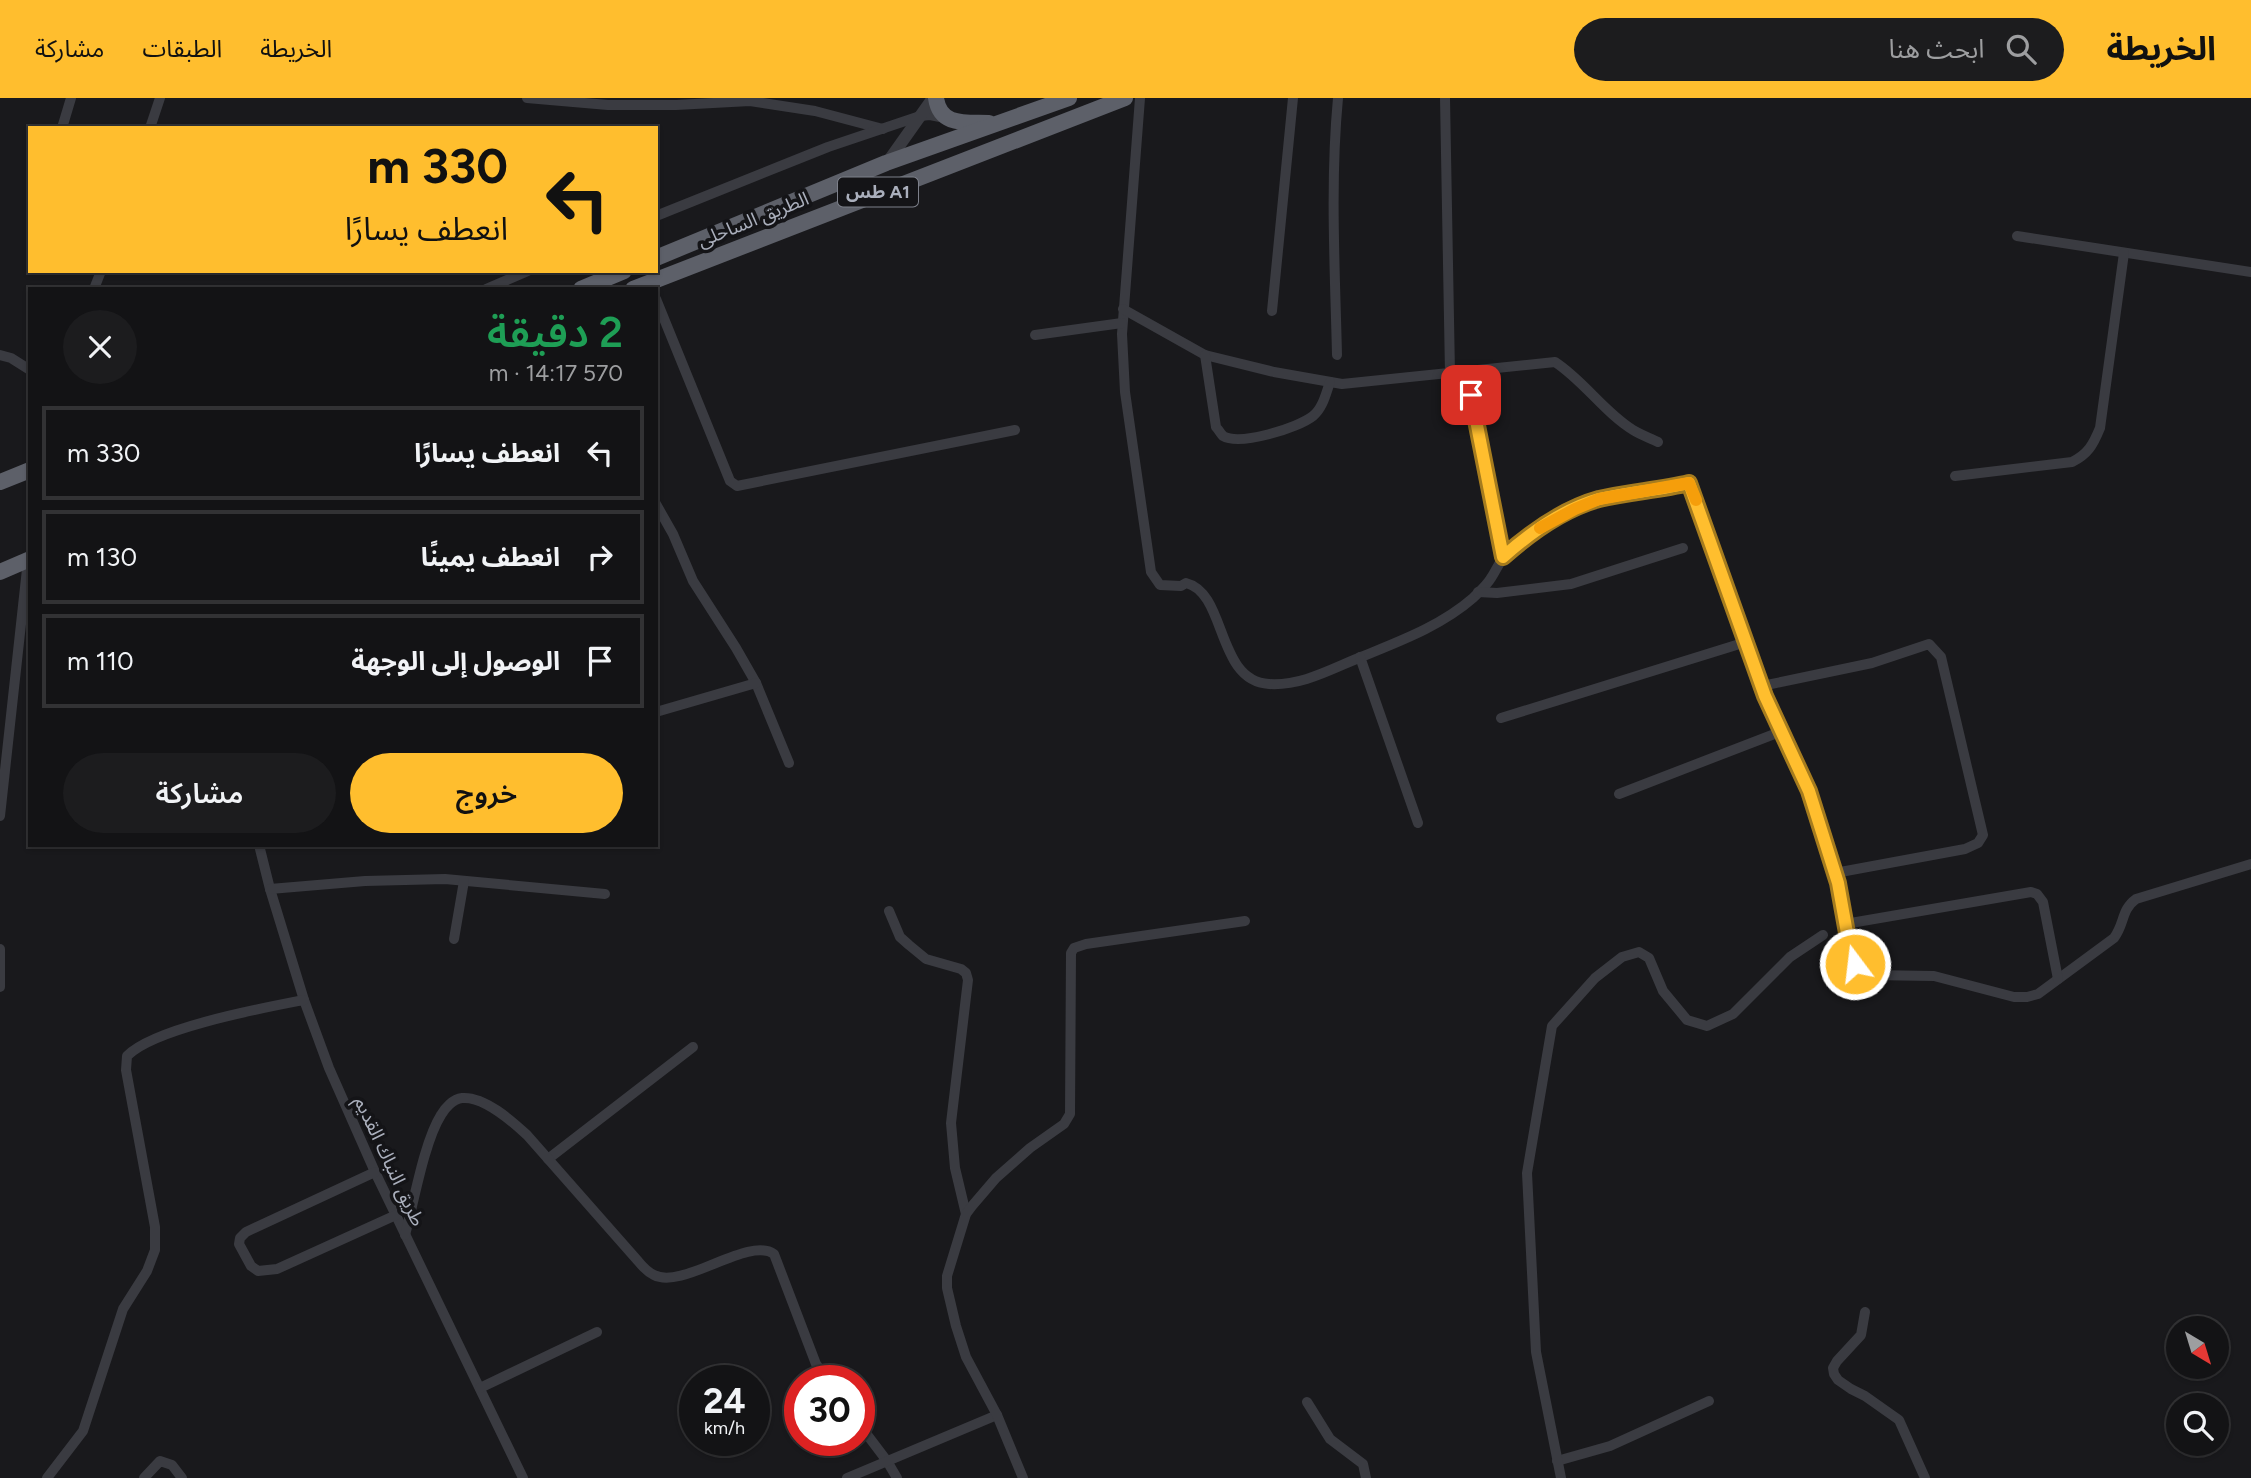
<!DOCTYPE html>
<html lang="ar">
<head>
<meta charset="utf-8">
<style>
	:root { --surface:#131315; --page:#1c1c1e; --text:#f1f3f6; --muted:#9d9ea0; --line:#323234; --accent:#ffbe2e }
	body { margin:0; font-family:Figtree,"Noto Sans Arabic",sans-serif; background:var(--page); color:var(--text); direction:rtl; height:100vh; display:flex; flex-direction:column; font-size:26px; white-space:nowrap }
	* { box-sizing:border-box; margin:0 }
	p { font-size:23px; color:var(--muted) }
	.icon { flex:none; width:38px; height:38px; fill:none; stroke:currentColor; stroke-width:2; stroke-linecap:round; stroke-linejoin:round }
	.map { position:relative; flex:1; overflow:hidden; direction:ltr }
	.sheet { position:absolute; left:28px; top:189px; width:630px; height:560px; display:flex; flex-direction:column; background:var(--surface); border-radius:0px; box-shadow:0 2px 5px #0004,0 0 0 2px var(--line); direction:rtl }
	.sheet>* { flex:none }
	.top-card { position:absolute; left:28px; top:28px; width:630px; height:147px; border-radius:0px; box-shadow:0 2px 5px #0004,0 0 0 2px var(--line); direction:rtl; background:#ffbe2e; color:#111; overflow:hidden }
	.needle { width:46px; rotate:142deg }
	.fabs { position:absolute; left:2166px; top:1218px; display:grid; gap:14px }
	.fabs a { display:grid; place-items:center; width:63px; height:63px; border-radius:50%; background:var(--surface); box-shadow:0 2px 5px #0004,0 0 0 2px var(--line); font-size:35px }
	.speed { position:absolute; left:679px; top:1267px; display:flex; gap:14px; font-size:35px; font-weight:700; text-align:center }
	.speed>* { display:grid; place-content:center; width:91px; height:91px; border-radius:50%; background:var(--surface); box-shadow:0 2px 5px #0004,0 0 0 2px var(--line); line-height:1 }
	.speed small { font-size:18px; font-weight:400 }
	.speed .limit { border:10px solid #d22; background:#fff; color:#111 }
	.pin { position:absolute; display:grid; place-items:center; width:60px; height:60px; color:#fff; margin:-30px; border-radius:14px; box-shadow:0 4px 10px #0006 }
	.me { position:absolute; width:77px; margin:-38px; rotate:345deg; stroke-linejoin:round; filter:drop-shadow(0 0 5px #0008) }
	.turn { display:flex; align-items:center; gap:24px; height:147px; padding:0 35px; font-size:32px }
	.turn .icon { width:91px; height:91px; stroke-width:2.5 }
	.turn b { display:block; font-size:49px; line-height:60px }
	.round { display:grid; place-items:center; flex:none; width:74px; height:74px; border-radius:37px; background:var(--page) }
	.summary { display:flex; align-items:center; justify-content:space-between; height:119px; padding:0 35px }
	h1 { font-size:42px; font-weight:600; line-height:52px; color:#1e9e55 }
	.action { display:flex; gap:14px; margin-top:auto; padding:14px 35px }
	.action a { flex:1; height:80px; border-radius:42px; background:var(--accent); color:#111; font-size:28px; font-weight:600; line-height:80px; text-align:center }
	.action a+a { background:var(--page); color:var(--text) }
	ul { padding:0; list-style:none }
	li { display:flex; align-items:center; gap:21px; height:94px; margin:0 14px 10px; padding:0 21px; border:4px solid var(--line); border-radius:0px }
	li div { flex:1 }
	li b { display:block; font-size:26px }
	li em { font-style:normal }
	header { display:flex; align-items:center; gap:42px; box-sizing:border-box; height:98px; padding:0 35px; background:var(--accent); color:#111 }
	header strong { font-size:33px }
	nav { display:flex; gap:38px; margin-inline-start:auto; font-size:24px }
	.search { width:490px; height:63px; background:var(--page); display:flex; align-items:center; gap:18px; box-sizing:border-box; padding:0 24px; border-radius:38px; color:var(--muted); font-size:26px }
	.map>svg:first-child { display:block }
	.lines { fill:none; stroke-linecap:round; stroke-linejoin:round }
	.minor { stroke:#3a3b41; stroke-width:10 }
	.tertiary { stroke:#3a3b41; stroke-width:12 }
	.trunk { stroke:#5d6069; stroke-width:16 }
	.route-casing { stroke:#a67c1e; stroke-width:18 }
	.route { stroke:#ffbe2e; stroke-width:12 }
	.slow { stroke:#f59e0b; stroke-width:12 }
	.labels { text-anchor:middle; stroke-width:7; stroke-linejoin:round; paint-order:stroke }
	.shield { fill:#141417; stroke:#7d808a; stroke-width:2 }
	.shield-label { font-size:18px; font-weight:bold; fill:#aaafbc }
	.street-label { font-size:19px; fill:#aaafbc; stroke:#141417 }
</style>
</head>
<body>
<header>
<strong>الخريطة</strong>
<div class="search"><svg class="icon" aria-label="search" viewBox="0 0 24 24"><circle cx="10" cy="10" r="6"/><path d="M15 15l6 6"/></svg>ابحث هنا</div>
<nav><a>الخريطة</a><a>الطبقات</a><a>مشاركة</a></nav>
</header>
<div class="map">
<svg width="2251" height="1380" viewBox="0 0 2251 1380">
	<rect width="100%" height="100%" fill="#19191c"/>
	<g class="lines">
		<g class="minor">
			<path d="M527,0L608,7H676L750,3L815,13L883,31"/>
			<path d="M1140,0L1122,236L1125,294L1151,474L1160,487L1181,488L1186,485C1227,495 1216,583 1269,586C1302,588 1331,571 1361,559C1400,543 1441,528 1473,500C1479,494 1487,487 1491,480C1496,473 1499,464 1505,458C1517,445 1532,434 1547,425C1564,416 1582,406 1600,401C1630,394 1660,391 1689,385L1765,598L1809,693L1838,784L1847,835L1855,866L1860,873L1869,877L1934,878L2014,899H2027L2038,896L2114,840C2125,825 2121,812 2136,801L2251,766"/>
			<path d="M1445,0L1450,276"/>
			<path d="M62,30L71,0"/>
			<path d="M150,30L160,0"/>
			<path d="M656,118L828,49L920,18L930,17L945,20"/>
			<path d="M2017,138L2251,174"/>
			<path d="M94,191L101,173"/>
			<path d="M486,191L528,173"/>
			<path d="M656,201L730,383L737,388L1015,332"/>
			<path d="M1123,211L1205,257L1274,274L1342,286L1555,264C1584,283 1604,314 1633,332C1641,337 1650,340 1658,344"/>
			<path d="M1272,213L1293,0"/>
			<path d="M1035,237L1122,225"/>
			<path d="M0,257L11,260L30,272"/>
			<path d="M1205,257L1216,329C1217,330 1222,337 1223,338C1240,348 1298,330 1313,318C1323,310 1326,295 1330,284"/>
			<path d="M1337,257C1335,172 1330,85 1338,0"/>
			<path d="M1471,297L1503,459"/>
			<path d="M1955,378L2072,364C2088,356 2093,347 2100,330L2124,155"/>
			<path d="M656,406L673,436L693,483L736,550L756,585L789,665"/>
			<path d="M1478,494L1497,495L1571,486L1683,450"/>
			<path d="M1360,559L1418,725"/>
			<path d="M1762,588L1872,565L1929,546L1941,559L1983,737L1978,745L1965,751L1835,775"/>
			<path d="M656,614L756,585"/>
			<path d="M1501,620L1746,544"/>
			<path d="M1619,696L1782,633"/>
			<path d="M0,718L28,462"/>
			<path d="M259,747L270,791L304,902L329,970L375,1074L523,1380"/>
			<path d="M270,791L365,783L445,781L605,796"/>
			<path d="M889,813L900,839L909,847L926,861L961,871L966,875L968,882L951,1025L955,1070L966,1116"/>
			<path d="M1845,826L2031,794L2037,796L2043,804L2058,881"/>
			<path d="M454,841L464,783"/>
			<path d="M0,851V889"/>
			<path d="M548,1061L693,949"/>
			<path d="M375,1074L246,1134L240,1140L239,1146L251,1168L258,1173L277,1171L396,1117"/>
			<path d="M405,1137C414,1104 424,1044 441,1017C445,1010 453,1001 462,1000C484,998 512,1023 527,1037L638,1163C642,1168 648,1174 654,1177C683,1192 748,1138 774,1156L816,1266L828,1283"/>
			<path d="M1865,1214L1861,1237L1837,1263L1833,1270L1834,1276L1838,1282L1851,1291L1865,1298L1899,1322L1925,1380"/>
			<path d="M480,1290L597,1234"/>
			<path d="M1307,1304L1330,1341L1363,1366L1366,1380"/>
			<path d="M859,1326L887,1363L897,1380"/>
			<path d="M1557,1363L1610,1348L1709,1303"/>
			<path d="M47,1380L83,1333L123,1211L147,1173L155,1152V1129L126,972L127,958C154,930 263,910 304,902"/>
			<path d="M144,1380L160,1363L172,1367L182,1380"/>
			<path d="M847,1380L997,1317"/>
			<path d="M1023,1380L997,1317L966,1259L956,1228L947,1190V1178L966,1116L972,1108L996,1080L1030,1050L1064,1026L1070,1016L1071,855L1074,850L1086,846L1245,823"/>
			<path d="M1561,1380L1536,1254L1527,1075L1552,928L1595,880L1622,859L1639,854L1649,860L1663,893L1687,922L1707,928L1733,916L1790,859L1823,837"/>
		</g>
		<path class="tertiary" d="M887,65L933,0"/>
		<g class="trunk">
			<path d="M936,0C940,29 966,24 989,25"/>
			<path d="M656,160L886,65L1069,0"/>
			<path d="M581,191L624,173"/>
			<path d="M633,191L1125,0"/>
			<path d="M0,384L30,372"/>
			<path d="M0,474L30,461"/>
		</g>
	</g>
	<g class="lines">
		<g class="route-casing">
			<path id="route" d="M1471,297L1503,459C1530,435 1563,411 1599,401C1629,394 1660,392 1689,385L1765,598L1809,693L1838,785L1847,835L1855,866"/>
		</g>
		<use href="#route" class="route"/>
		<path class="slow" d="M1540,430L1575,411L1599,401L1689,385L1696,402"/>
	</g>
	<g class="labels">
		<rect class="shield" x="838" y="79.5" width="80" height="29" rx="5"/>
		<g class="shield-label">
			<text x="878" y="100">طس A1</text>
		</g>
		<g class="street-label">
			<text transform="translate(753 121) rotate(-22)" y="7">الطريق الساحلى</text>
			<text transform="translate(390 1063) rotate(65)" y="7">طريق النباك القديم</text>
		</g>
	</g>
</svg>
<div class="fabs">
<a><svg class="needle" viewBox="-14 -14 28 28"><path d="M0-13l5 13h-10z" fill="#e53935"/><path d="M0 13l5-13h-10z" fill="#9d9ea0"/></svg></a>
<a><svg class="icon" aria-label="search" viewBox="0 0 24 24"><circle cx="10" cy="10" r="6"/><path d="M15 15l6 6"/></svg></a>
</div>
<div class="speed"><div>24<small>km/h</small></div><div class="limit">30</div></div>
<div class="pin" style="left:1471px;top:297px;background:#d93025"><svg class="icon" aria-label="arrive" viewBox="0 0 24 24"><path d="M6 21V4h12l-3 4 3 4H6"/></svg></div>
<svg class="me" style="left:1855px;top:866px" viewBox="-20 -20 40 40"><circle r="17" fill="#ffbe2e" stroke="#fff" stroke-width="3"/><path d="M0-11L8 9 0 5-8 9z" fill="#fff"/></svg>
<div class="top-card">
<div class="turn"><svg class="icon" aria-label="left" viewBox="0 0 24 24"><path d="M17 20v-9H6M10 6l-5 5 5 5"/></svg><div><b>330 m</b>انعطف يسارًا</div></div>
</div>
<section class="sheet">
<div class="summary"><div><h1>2 دقيقة</h1><p>570 m · 14:17</p></div><a class="round"><svg class="icon" aria-label="close" viewBox="0 0 24 24"><path d="M6 6l12 12M18 6L6 18"/></svg></a></div>
<ul>
<li><svg class="icon" aria-label="left" viewBox="0 0 24 24"><path d="M17 20v-9H6M10 6l-5 5 5 5"/></svg><div><b>انعطف يسارًا</b></div><em>330 m</em></li>
<li><svg class="icon" aria-label="right" viewBox="0 0 24 24"><path d="M7 20v-9h11M14 6l5 5-5 5"/></svg><div><b>انعطف يمينًا</b></div><em>130 m</em></li>
<li><svg class="icon" aria-label="arrive" viewBox="0 0 24 24"><path d="M6 21V4h12l-3 4 3 4H6"/></svg><div><b>الوصول إلى الوجهة</b></div><em>110 m</em></li>
</ul>
<div class="action"><a>خروج</a><a>مشاركة</a></div>
</section>
</div>
</body>
</html>
